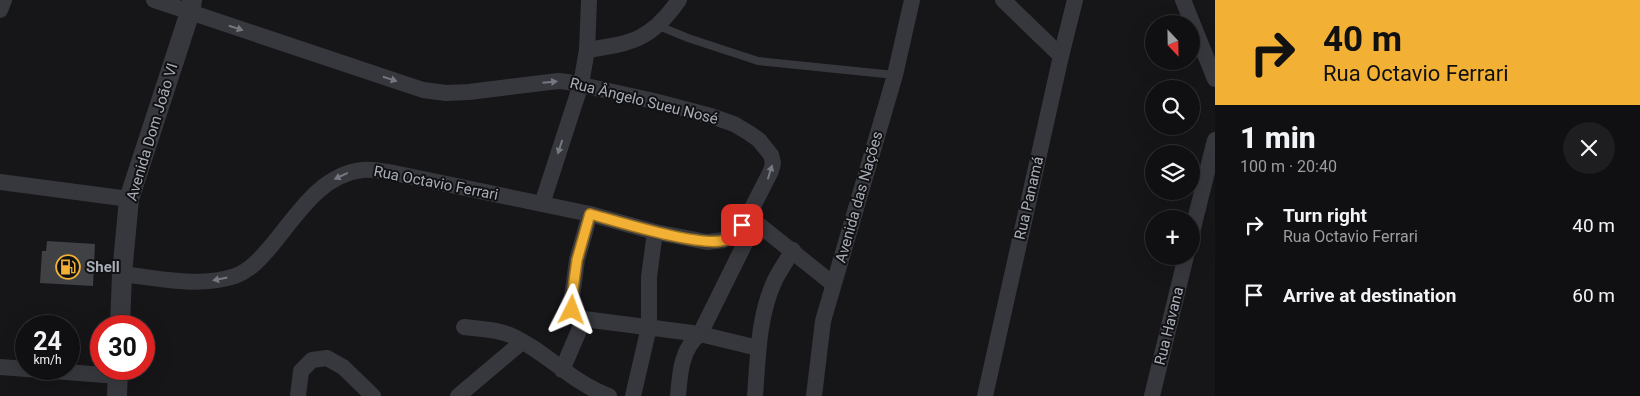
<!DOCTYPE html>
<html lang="en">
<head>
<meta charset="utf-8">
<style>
	:root { --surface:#101012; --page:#1e1e20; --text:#f1f3f6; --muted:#9c9d9f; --line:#303032 }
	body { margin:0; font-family:Roboto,sans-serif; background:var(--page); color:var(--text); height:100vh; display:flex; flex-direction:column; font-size:19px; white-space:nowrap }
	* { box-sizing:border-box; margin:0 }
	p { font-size:16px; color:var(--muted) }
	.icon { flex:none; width:28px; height:28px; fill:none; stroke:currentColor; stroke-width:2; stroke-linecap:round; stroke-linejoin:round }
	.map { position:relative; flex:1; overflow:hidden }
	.sheet { display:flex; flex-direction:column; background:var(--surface); width:425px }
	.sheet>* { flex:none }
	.banner { background:#f2b134; color:#111; overflow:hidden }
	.needle { width:32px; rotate:158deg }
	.tools { position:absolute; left:1145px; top:15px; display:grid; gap:10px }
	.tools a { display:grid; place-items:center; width:55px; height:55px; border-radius:50%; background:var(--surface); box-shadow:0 5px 20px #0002,0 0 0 1px var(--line); font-size:25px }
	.speed { position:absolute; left:15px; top:315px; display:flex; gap:10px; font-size:25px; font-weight:700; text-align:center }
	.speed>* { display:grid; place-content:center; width:65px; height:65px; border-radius:50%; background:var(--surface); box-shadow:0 5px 20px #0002,0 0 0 1px var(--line); line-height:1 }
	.speed small { font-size:12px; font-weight:400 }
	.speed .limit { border:8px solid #d22; background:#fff; color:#111 }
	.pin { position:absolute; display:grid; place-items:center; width:42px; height:42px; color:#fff; margin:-21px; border-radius:10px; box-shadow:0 2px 8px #0006 }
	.me { position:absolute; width:55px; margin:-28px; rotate:3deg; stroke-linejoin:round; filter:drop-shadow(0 0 4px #0008) }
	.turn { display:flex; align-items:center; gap:18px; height:105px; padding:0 25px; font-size:22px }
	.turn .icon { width:65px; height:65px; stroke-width:2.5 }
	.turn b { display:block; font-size:35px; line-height:42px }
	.round { display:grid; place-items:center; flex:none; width:52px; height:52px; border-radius:26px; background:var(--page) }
	.headline { display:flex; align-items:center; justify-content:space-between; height:85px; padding:0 25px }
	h1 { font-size:30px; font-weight:800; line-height:38px }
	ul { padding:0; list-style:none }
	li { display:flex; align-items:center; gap:15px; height:70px; padding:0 25px }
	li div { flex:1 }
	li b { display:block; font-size:19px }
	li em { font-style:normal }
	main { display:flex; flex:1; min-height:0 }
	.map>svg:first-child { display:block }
	.building { fill:#404145 }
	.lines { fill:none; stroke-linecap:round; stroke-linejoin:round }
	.service { stroke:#37383d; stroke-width:8 }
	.minor { stroke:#37383d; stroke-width:16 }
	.tertiary { stroke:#37383d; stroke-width:20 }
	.oneway { fill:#757881 }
	.route-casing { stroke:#9d7322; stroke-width:12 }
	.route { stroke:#f2b134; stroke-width:9 }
	.labels { text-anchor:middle; stroke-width:4; stroke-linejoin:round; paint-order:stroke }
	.street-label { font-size:15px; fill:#a8adb8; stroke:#111113 }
	.poi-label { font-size:15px; font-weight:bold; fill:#a8adb8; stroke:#111113; text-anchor:start }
</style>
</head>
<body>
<main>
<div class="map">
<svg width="1215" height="396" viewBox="0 0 1215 396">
	<rect width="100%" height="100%" fill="#161618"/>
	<path class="building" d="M47,241L95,244L93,286L40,283L42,251H46Z"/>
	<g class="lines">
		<path class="service" d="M659,26L688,38L758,61L895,75"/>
		<g class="minor">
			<path d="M1003,0L1061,56"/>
			<path d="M1183,0L1215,79"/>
			<path d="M0,10L4,0"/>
			<path d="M587,50C633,43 651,40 679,0"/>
			<path d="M0,182L129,199"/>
			<path d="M542,204L581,84L587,50L589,0"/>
			<path d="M590,214L577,260L571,304C573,313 576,315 584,319L700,334L758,348"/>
			<path d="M748,216L833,284"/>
			<path d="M1191,236L1215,140"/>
			<path d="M122,274C158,278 199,288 235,276C251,270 261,258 272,245C297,215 320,175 362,170C371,169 380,171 389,172L590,214L655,232L707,242L724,240L735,234L748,216L771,171L773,163L771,155L759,140L749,133L734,124L711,116L654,101L568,82L558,81L469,92L446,93L423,90L154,0"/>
			<path d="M464,327C479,329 496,329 510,335C546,351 572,383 609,396"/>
			<path d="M0,367L118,376"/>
			<path d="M562,370L584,319"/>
			<path d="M298,396L301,371L312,360L327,358L343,367L373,396"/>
			<path d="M458,396L522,342"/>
			<path d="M633,396L649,327V277L655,232"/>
			<path d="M678,396C680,373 681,349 700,334L756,221"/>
			<path d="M755,396C758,358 758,316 775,280C780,270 787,260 793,250"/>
			<path d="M814,396L823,321L895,75L912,0"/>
			<path d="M985,396L1061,56L1075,0"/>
			<path d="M1152,396L1186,256"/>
		</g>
		<g class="tertiary">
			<path d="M120,326L122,274L129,199L190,12L192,0"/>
			<path d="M117,396L118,369"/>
		</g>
	</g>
	<defs><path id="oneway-solid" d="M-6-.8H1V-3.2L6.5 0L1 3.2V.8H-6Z" transform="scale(1.25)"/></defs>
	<g class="oneway">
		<use href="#oneway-solid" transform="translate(236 28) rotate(18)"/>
		<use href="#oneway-solid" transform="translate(390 79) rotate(18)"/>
		<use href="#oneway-solid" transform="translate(550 82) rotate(-5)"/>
		<use href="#oneway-solid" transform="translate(560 147) rotate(108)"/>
		<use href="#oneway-solid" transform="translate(770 172) rotate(-73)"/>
		<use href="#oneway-solid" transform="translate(341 176) rotate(155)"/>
		<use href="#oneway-solid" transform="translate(220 279) rotate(169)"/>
	</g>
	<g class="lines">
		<g class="route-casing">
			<path id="route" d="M572,310L571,304L577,260L590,214C616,221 702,248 725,240C733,237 737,232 742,225"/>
		</g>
		<use href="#route" class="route"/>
	</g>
	<defs>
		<g id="fuel-ring" transform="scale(1.25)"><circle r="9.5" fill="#111113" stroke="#f2b134" stroke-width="1.5"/><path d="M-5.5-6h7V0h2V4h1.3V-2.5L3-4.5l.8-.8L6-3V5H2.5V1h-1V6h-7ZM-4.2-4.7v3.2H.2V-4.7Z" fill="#f2b134"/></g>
	</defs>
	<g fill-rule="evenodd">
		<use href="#fuel-ring" x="68" y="267"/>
	</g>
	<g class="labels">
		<g class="street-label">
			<text transform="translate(644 101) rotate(14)" y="5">Rua Ângelo Sueu Nosé</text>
			<text transform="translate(152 132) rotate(-73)" y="5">Avenida Dom João VI</text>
			<text transform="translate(436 183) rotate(11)" y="5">Rua Octavio Ferrari</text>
			<text transform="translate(859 197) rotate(-74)" y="5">Avenida das Nações</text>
			<text transform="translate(1029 198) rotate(-77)" y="5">Rua Panamá</text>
			<text transform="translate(1169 326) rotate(-76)" y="5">Rua Havana</text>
		</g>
		<g class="poi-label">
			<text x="86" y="272">Shell</text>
		</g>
	</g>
</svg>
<div class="tools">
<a><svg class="needle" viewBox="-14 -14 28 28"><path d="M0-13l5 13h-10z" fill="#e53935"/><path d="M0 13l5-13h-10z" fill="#9c9d9f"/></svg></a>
<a><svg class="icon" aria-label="search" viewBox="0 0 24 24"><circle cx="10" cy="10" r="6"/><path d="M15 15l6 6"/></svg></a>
<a><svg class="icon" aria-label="layers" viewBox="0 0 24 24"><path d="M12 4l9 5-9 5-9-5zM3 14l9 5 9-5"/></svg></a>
<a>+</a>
</div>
<div class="speed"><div>24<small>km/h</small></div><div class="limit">30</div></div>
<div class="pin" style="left:742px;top:225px;background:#d93025"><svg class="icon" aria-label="arrive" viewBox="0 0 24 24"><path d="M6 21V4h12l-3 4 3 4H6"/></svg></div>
<svg class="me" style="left:572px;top:310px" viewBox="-20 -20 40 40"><path d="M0-17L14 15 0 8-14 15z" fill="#f2b134" stroke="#fff" stroke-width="4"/></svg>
</div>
<section class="sheet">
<div class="banner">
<div class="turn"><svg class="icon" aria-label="right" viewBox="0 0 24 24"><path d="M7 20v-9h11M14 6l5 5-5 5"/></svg><div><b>40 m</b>Rua Octavio Ferrari</div></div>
</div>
<div class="headline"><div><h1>1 min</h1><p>100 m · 20:40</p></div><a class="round"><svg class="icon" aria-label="close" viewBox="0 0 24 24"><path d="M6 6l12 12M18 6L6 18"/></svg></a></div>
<ul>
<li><svg class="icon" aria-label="right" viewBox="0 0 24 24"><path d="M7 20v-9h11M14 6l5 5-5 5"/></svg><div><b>Turn right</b><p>Rua Octavio Ferrari</p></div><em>40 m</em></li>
<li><svg class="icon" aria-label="arrive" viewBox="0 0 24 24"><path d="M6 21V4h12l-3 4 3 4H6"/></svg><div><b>Arrive at destination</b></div><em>60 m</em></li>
</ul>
</section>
</main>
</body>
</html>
